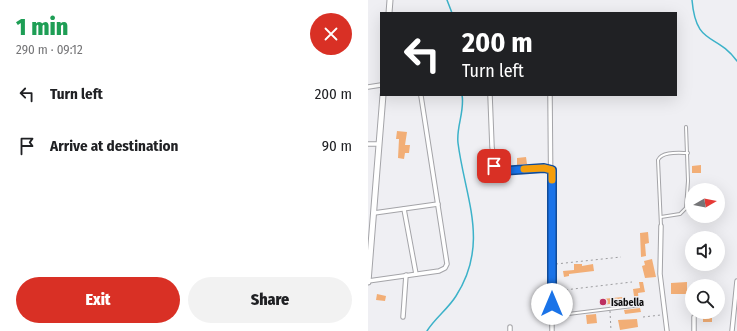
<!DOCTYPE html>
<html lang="en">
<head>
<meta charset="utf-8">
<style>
	:root { --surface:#fff; --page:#f2f2f2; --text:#202124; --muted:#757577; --accent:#d93025 }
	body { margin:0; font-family:"Fira Sans Condensed",sans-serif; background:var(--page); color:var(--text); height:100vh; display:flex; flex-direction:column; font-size:15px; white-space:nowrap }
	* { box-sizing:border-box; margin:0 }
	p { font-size:13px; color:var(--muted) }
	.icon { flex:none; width:22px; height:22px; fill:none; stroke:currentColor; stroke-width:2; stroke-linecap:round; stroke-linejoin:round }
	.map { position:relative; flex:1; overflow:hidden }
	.drawer { display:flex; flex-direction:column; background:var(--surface); width:368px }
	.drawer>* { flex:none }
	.guide { position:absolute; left:12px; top:12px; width:297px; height:84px; border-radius:0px; box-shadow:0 4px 16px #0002; background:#202124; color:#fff; overflow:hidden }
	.needle { width:26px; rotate:81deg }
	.tools { position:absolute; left:317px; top:183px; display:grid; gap:8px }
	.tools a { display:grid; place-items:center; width:40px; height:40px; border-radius:50%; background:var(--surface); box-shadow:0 4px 16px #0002; font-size:20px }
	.pin { position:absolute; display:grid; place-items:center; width:34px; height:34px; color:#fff; margin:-17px; border-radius:8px; box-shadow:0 2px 6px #0006 }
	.me { position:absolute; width:44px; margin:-22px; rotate:0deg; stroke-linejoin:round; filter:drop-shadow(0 0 3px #0008) }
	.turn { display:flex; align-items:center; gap:14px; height:84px; padding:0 16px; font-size:18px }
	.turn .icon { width:52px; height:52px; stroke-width:2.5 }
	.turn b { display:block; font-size:28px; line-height:34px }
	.round { display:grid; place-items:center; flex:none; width:42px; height:42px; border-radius:21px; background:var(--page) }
	.overview { display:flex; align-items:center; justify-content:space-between; height:68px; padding:0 16px }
	h1 { font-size:24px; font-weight:800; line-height:30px; color:#1e9e55 }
	.cta { display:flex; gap:8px; margin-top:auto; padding:8px 16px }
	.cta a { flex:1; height:46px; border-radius:24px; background:var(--accent); color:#fff; font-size:16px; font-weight:800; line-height:46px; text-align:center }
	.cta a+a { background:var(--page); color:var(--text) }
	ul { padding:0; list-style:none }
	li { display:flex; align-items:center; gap:12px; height:52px; padding:0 16px }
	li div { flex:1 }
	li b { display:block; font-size:15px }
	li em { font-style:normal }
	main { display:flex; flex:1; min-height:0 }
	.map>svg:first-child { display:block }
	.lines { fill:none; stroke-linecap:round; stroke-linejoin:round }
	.stream { stroke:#3cb2c9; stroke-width:1.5 }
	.building { fill:#f2ae76 }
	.lane-casing { stroke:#a4a4a8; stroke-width:4 }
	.street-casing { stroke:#a4a4a8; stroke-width:5.5 }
	.secondary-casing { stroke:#a4a4a8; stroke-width:7 }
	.path { stroke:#9c9c9f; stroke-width:1; stroke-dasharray:2 3; stroke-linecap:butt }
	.lane { stroke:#fff; stroke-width:2 }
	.street { stroke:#fff; stroke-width:3.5 }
	.secondary { stroke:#fff; stroke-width:5 }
	.route-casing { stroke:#114b97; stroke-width:10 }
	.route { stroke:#1a73e8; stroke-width:7 }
	.slow { stroke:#f59e0b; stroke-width:7 }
	.poi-dot { fill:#bd3061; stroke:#efeff3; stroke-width:1.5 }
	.labels { text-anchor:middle; stroke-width:3; stroke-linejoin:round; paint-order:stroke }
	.poi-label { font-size:10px; font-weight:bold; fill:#0d0d0e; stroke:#efeff3; text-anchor:start }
</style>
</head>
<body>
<main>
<section class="drawer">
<div class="overview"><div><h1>1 min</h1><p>290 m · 09:12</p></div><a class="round" style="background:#d93025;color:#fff"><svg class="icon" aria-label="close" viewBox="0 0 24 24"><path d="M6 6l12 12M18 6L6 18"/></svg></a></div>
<ul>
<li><svg class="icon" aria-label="left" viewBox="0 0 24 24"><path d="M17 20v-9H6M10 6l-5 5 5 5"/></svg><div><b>Turn left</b></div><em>200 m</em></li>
<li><svg class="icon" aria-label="arrive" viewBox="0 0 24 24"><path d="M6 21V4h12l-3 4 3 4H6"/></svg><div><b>Arrive at destination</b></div><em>90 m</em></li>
</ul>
<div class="cta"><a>Exit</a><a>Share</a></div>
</section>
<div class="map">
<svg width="369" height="331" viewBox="0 0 369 331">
	<rect width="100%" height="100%" fill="#efeff3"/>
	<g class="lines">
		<g class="stream">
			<path d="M79,0L84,13"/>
			<path d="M324,0C328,47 348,32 369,61"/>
			<path d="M59,331C67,318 80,309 88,296C122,243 97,198 90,143C88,127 97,111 94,95"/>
		</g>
	</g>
	<g class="building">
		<path d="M29,131L39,132L37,145H42L41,153H37L36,159L30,158L31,139H28Z"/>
		<path d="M158,157L159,164L149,165V158Z"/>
		<path d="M333,165V173H324V166Z"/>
		<path d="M280,232L281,243L277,244L278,256L273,257L272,233Z"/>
		<path d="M284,259L288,277L277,278L274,266L277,265L276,261Z"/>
		<path d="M206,264H214V266L225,264L226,271L201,274V276L196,277L195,271L206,270Z"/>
		<path d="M271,282H275L277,292L270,293L271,303H267L265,289L272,288Z"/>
		<path d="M319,282V294H303V283Z"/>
		<path d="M9,294L18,296L17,301L8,300Z"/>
		<path d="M255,297L257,302L234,305L233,299Z"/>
		<path d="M272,308L273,312L257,314L256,310Z"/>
		<path d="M228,314L229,323L219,324L218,315Z"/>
		<rect x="335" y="315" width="9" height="7"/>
		<path d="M269,319L270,327L252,330L250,320Z"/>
	</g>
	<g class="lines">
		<g class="lane-casing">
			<g id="lane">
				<path d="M293,217L312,214L318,208L320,181L318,127"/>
				<path d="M293,226L290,160C294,151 311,153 320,153"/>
				<path d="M184,316L273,305"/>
			</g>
		</g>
		<g class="street-casing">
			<g id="street">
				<path d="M0,87L13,85"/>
				<path d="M122,95L124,147L128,169L133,171L169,168L184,170"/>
				<path d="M182,95L184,331"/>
				<path d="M0,144H11"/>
				<path d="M36,209L48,274"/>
				<path d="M6,213L70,204"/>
				<path d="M293,226L292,274L299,331"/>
				<path d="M0,281L71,271L77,268L79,264L53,96"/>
				<path d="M35,317L38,275"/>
				<path d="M326,317V331"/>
				<path d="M142,331V327"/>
				<path d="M364,331L369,281"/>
			</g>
		</g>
		<g class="secondary-casing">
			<g id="secondary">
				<path d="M21,13L22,0"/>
				<path d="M0,282L15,95"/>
			</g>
		</g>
		<g class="path">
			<path d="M188,264L253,257"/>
			<path d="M188,291L264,282"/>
			<path d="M242,311L243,331"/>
			<path d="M275,317L293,315"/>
		</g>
		<use href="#lane" class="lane"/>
		<use href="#street" class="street"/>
		<use href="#secondary" class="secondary"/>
	</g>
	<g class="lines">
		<g class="route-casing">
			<path id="route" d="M126,166L128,169L133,171L176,168L184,170V304"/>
		</g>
		<use href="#route" class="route"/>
		<path class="slow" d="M156,169L176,168L184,170V180"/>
	</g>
	<circle class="poi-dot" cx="235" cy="302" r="4"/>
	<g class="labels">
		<g class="poi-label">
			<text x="243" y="306">Isabella</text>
		</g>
	</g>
</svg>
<div class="tools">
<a><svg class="needle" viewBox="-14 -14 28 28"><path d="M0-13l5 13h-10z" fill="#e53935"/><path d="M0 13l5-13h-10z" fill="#757577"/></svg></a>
<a><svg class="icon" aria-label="sound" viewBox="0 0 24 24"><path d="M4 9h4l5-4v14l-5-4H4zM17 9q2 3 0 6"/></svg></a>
<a><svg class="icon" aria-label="search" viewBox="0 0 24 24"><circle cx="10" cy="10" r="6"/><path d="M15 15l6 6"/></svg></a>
</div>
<div class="pin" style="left:126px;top:166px;background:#d93025"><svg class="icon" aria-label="arrive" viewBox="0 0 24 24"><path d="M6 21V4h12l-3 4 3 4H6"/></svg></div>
<svg class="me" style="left:184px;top:304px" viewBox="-20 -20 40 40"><circle r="19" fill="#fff"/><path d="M0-13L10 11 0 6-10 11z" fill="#1a73e8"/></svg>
<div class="guide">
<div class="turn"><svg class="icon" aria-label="left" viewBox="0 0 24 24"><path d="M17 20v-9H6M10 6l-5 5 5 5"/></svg><div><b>200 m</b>Turn left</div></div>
</div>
</div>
</main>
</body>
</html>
